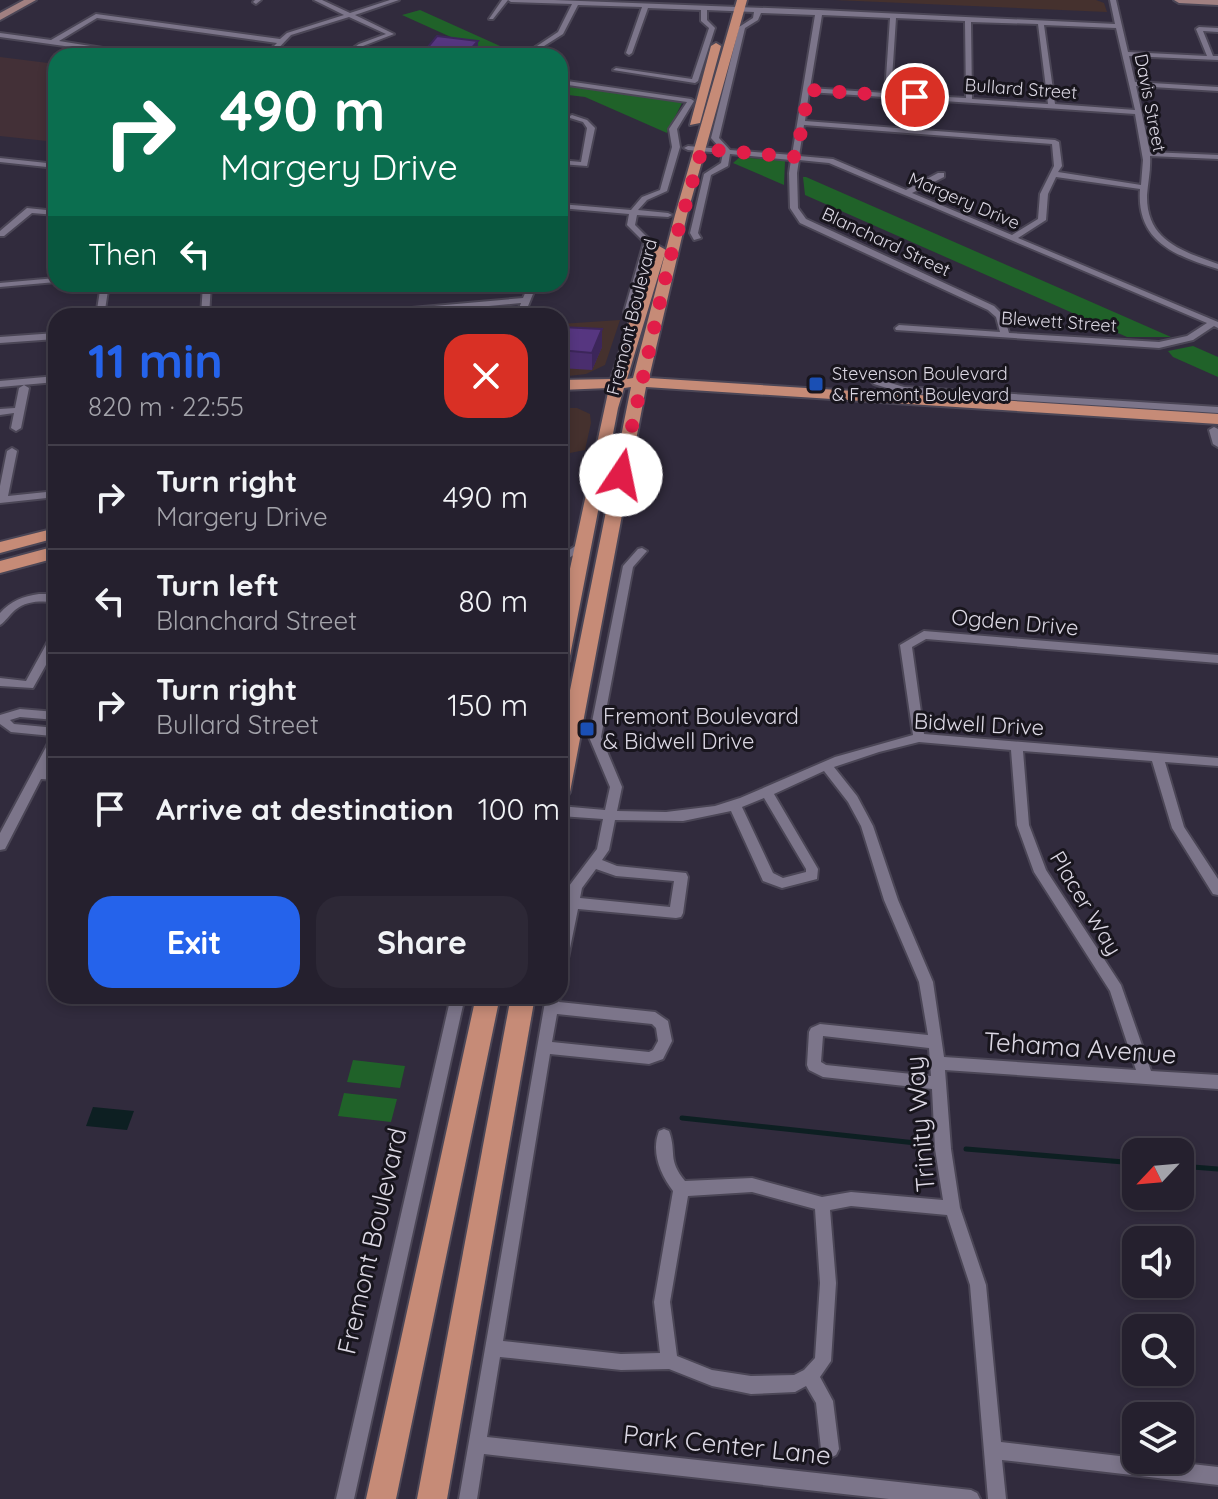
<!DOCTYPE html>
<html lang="en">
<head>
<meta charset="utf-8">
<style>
	:root { --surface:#25202e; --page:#2d2836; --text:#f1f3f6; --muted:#a3a3aa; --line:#423e4a; --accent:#2563eb }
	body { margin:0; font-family:Quicksand,sans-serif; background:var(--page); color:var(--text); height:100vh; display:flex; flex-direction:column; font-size:30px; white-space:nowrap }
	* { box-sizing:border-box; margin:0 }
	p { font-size:26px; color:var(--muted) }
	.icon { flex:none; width:44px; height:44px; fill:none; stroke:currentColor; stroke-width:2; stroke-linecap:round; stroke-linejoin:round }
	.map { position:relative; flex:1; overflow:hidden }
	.side { position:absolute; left:48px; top:308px; width:520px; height:696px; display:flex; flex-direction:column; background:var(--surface); border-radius:24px; box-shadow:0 4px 12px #0003,0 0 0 2px var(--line) }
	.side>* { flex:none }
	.banner { position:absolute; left:48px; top:48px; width:520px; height:244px; border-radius:24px; box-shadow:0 4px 12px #0003,0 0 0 2px var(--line); background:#0b6e4f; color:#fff; overflow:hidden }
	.needle { width:52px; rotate:244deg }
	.fabs { position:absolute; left:1122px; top:1138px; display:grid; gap:16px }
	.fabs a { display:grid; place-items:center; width:72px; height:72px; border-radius:16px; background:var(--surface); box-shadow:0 4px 12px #0003,0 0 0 2px var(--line); font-size:40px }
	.pin { position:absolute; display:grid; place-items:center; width:68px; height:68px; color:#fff; margin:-34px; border:4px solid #fff; border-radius:50%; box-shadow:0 2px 8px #0007 }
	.me { position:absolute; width:88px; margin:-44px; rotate:11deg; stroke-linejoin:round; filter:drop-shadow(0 0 6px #0008) }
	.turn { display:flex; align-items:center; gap:28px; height:168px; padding:0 40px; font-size:36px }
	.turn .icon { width:104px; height:104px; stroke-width:2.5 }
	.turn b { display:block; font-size:56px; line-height:68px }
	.then { display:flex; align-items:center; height:76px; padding:0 40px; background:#0003; gap:16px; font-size:30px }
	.round { display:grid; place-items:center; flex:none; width:84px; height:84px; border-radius:24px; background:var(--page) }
	.head { display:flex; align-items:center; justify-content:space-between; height:136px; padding:0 40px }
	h1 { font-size:48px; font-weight:700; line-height:60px; color:var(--accent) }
	.primary-button { display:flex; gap:16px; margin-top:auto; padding:16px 40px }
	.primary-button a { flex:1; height:92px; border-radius:24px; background:var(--accent); color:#fff; font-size:32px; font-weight:700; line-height:92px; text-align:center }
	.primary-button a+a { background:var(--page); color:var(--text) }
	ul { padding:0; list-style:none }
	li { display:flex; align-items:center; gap:24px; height:104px; padding:0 40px; border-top:2px solid var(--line) }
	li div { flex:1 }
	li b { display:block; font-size:30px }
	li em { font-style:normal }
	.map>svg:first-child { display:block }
	.commercial { fill:#45312e }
	.education { fill:#433037 }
	.green { fill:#206229 }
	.water { fill:#0d1f22 }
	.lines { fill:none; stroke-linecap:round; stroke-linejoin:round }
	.stream { stroke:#0d1f22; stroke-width:5 }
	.street-casing { stroke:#4b4656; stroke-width:4 }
	.secondary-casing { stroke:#4b4656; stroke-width:4 }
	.primary-casing { stroke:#4b4656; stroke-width:4 }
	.street { fill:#7c758a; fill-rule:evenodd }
	.secondary { fill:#a18081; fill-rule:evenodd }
	.primary { fill:#c68b77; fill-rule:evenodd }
	.wall { fill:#4a2e6e }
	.shaded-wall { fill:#3c265a }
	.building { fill:#563680; stroke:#3c265a; stroke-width:2 }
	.route { stroke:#e11d48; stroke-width:14; stroke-dasharray:0 25.2 }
	.transit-dot { fill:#1a4fb4; stroke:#18151d; stroke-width:3 }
	.labels { text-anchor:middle; stroke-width:6; stroke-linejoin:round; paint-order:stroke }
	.far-street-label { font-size:18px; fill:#dbd7e3; stroke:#18151d }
	.far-poi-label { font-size:18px; fill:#dbd7e3; stroke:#18151d; text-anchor:start }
	.street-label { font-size:22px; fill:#dbd7e3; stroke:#18151d }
	.poi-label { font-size:22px; fill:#dbd7e3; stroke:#18151d; text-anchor:start }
	.near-street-label { font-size:26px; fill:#dbd7e3; stroke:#18151d }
</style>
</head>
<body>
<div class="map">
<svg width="1218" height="1499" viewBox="0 0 1218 1499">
	<rect width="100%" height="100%" fill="#312b3d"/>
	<g class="commercial">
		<path d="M834,0H1096L1104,3L1107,12Z"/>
		<path d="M620,320L605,365L586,374L560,377V324Z"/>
		<path d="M560,408H577L590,414L591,423L585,450L560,455Z"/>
	</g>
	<path class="education" d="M0,57L56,64V142L0,136Z"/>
	<g class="green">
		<path d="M420,10L518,54L493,56L402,15Z"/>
		<path d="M560,83L683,101L667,133L585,97L560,94Z"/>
		<path d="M740,157L785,161L784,185L733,163Z"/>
		<path d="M803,177H806L1171,337H1127L805,195Z"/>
		<path d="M1193,346L1218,357V377L1173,357L1168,351Z"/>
		<path d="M353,1060L405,1066L400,1088L347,1082Z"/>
		<path d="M344,1093L397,1099L391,1122L338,1116Z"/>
	</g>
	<path class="water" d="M93,1107L134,1111L127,1130L86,1126Z"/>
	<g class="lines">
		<g class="stream">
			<path d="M682,1118L916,1143"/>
			<path d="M966,1149L1136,1163"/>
			<path d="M1180,1166L1218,1169"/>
		</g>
		<g class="street-casing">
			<g id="street">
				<path d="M255,0H261L256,4L253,2Z"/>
				<path d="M314,0H322L350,13L390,0H399L355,15L394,34L363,46L349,56H342L359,44L386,34L349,17L291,35L271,56H264L277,43L97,18L59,41L153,56H136L0,37V33L51,40L96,14L280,39L287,33L344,15Z"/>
				<path d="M502,0H554L819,10L1115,24L1110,0H1116L1128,52L1207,56L1196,29L1199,27L1218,28V32L1203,31L1213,56H1218V60L1129,56L1135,82L1218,87V91L1136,86L1150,152L1218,155V159L1150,156C1151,169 1148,182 1147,195C1146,241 1182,251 1218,264V269C1176,256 1136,242 1140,189L1056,177L1048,194L1046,220L1018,238L1218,322V328L1214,326L1193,340L1159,348L896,330L895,328L899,325L1000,332L996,317L988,310L800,223L790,208L789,173L791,160L730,154L728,166L711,175L698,233L701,238L694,240L690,233L704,174L721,163L723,153L688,150L684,148L688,146L721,149L711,138L739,27L753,18L754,12L707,10V20L715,28L698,81L695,83L613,70L616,68L692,79L709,28L701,21V10L648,8L632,53L629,55L626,53L642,7L578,5L563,34L533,53L530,51L531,50L558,32L572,4L511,2L508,0L493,19H489ZM761,13L815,15L792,155L730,150L719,138L745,28L758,20ZM822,15L890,18L885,93L810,88ZM896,18L965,21L966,98L891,94ZM971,22L1038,24L1048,104L972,99ZM1044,25L1116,28L1135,110L1055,104ZM809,92L1135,114L1143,160L1141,185L1058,172L1062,166L1059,142L1055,140L805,121ZM804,125L1052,144L1054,166L1040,194L1038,219L1012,235L912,193L944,177V173H938L906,190L833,159L799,156ZM799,160L829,163L1207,323L1187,336L1159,342L1009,333L1004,316L994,306L806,219L798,208L797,173Z"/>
				<path d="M560,80L691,99L694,101L677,129L680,147L667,191L647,200L638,210L668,213L672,215L668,217L637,215L635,225L652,242L631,314L624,312L644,242L627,225L629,214L560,208V204L631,210L642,197L660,190L672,147L669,129L687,102L561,84Z"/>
				<path d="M572,115L587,120L595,128L587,166L560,164V160L581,162L587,128L583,122L570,118V116Z"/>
				<path d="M0,158L56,164V168L0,162Z"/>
				<path d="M27,208L56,211V215L32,213L4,236H0V231Z"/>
				<path d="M56,278V282L0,287V283Z"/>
				<path d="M101,284H109L104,316H96Z"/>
				<path d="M203,284H211L209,316H201Z"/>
				<path d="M529,284H537L524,316H516L521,303L382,316H351L355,313L523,298Z"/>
				<path d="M56,333V339L0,343V337Z"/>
				<path d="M56,376V382L0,387V381Z"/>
				<path d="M877,379L904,387L1218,407V413L903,393L874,384L872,382Z"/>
				<path d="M24,385L29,388L21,428L16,431L11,428L14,413L0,415V409L15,408L19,388Z"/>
				<path d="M1214,427L1218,429V447L1213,444L1209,430Z"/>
				<path d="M12,448L17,451L8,496L56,491V497L0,503V486L7,451Z"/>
				<path d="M583,541L587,542L588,544L587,546L560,564V556Z"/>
				<path d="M642,548L647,551L633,567L601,737L622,787L617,811L666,812L715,806L740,798L835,757L913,735L900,645L924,631L1218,655V663L926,639L912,647L924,734L1218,758V766L1165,762L1184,827L1218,879V895L1213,894L1172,828L1152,761L1023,751L1029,825L1046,870L1121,985L1151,1071L1218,1075V1089L945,1070L951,1149L960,1208L986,1285L1001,1442L1136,1458V1460H1156L1218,1467V1485L1002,1460L1006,1499H988L970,1285L947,1215L851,1206L830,1210L836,1283L831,1361L820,1377L833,1401L839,1449L836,1455L830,1458L824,1455L821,1449L816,1403L806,1386L795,1392L751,1394L712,1386L669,1369L621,1370L500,1357L487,1437L971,1490L977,1493L980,1499H889L484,1454L477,1499H459L546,996H560L559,1002L655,1012L668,1021L672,1041L663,1059L649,1064L550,1054L503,1341L621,1354L660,1353L654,1302L673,1191C660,1174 651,1152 659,1131L664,1129L669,1131C677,1153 667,1159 685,1181L752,1178L822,1197L851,1192L943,1200L935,1149L932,1089L823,1077L809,1070L807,1065L809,1032L811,1028L820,1024L928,1035L919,982L884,900L861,826L848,802L824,771L774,794L818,869L817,879L782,888L763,881L731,811L683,821L615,820L609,850L602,860L617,866L686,873L688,877L683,913L681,917L676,918L578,909L567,963L565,967L560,969V931L569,886L597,849L603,819L560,816V806L605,810L610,787L589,737L623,566L638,549ZM919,742L1011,750L1017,825L1034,872L1110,991L1136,1070L944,1057L933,982L898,900L873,826L857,796L834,767L879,752ZM764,798L806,869V872L783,878L773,873L742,807ZM596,869L616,876L674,881L670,907L580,898L582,888ZM557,1014L652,1024L656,1028L658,1041L653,1050L649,1052L552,1042ZM823,1036L929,1048L931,1076L826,1065L821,1062ZM752,1192L815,1209L820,1283L815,1358L804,1370L794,1375L751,1376L712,1370L677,1356L670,1302L688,1196Z"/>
				<path d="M39,594H56V602C41,601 27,600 15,610C9,615 6,621 0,625V613C11,601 23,596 39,594Z"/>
				<path d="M56,633V647L33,688L0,686V678L26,681L52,634Z"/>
				<path d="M20,709L56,712V720L20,717L10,720L14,724L56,728V750L46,770H56V780L41,779L5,849L0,850V833L52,736L11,732L0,724V715Z"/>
				<path d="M451,996H465L354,1499H336Z"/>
			</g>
		</g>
		<g class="secondary-casing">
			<g id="secondary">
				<path d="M24,0H36L0,20V13Z"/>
				<path d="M1174,0H1218V5L1179,3Z"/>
			</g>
		</g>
		<g class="primary-casing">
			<g id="primary">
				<path d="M737,0H747L687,215L649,378L1218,414V424L646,387L570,792L567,797L560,800V740L631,387L624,388L618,408L569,661L560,667V615L609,388L560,390V380L611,379L652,250L659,246L666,250L627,379L633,378L675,215Z"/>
				<path d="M716,43L721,46L700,123L690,125L711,46Z"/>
				<path d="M56,528V538L0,553V542Z"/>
				<path d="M56,546V558L0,573V561Z"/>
				<path d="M476,996H500L396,1499H366Z"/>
				<path d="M511,996H535L447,1499H417Z"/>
			</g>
		</g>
		<use href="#street" class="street"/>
		<use href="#secondary" class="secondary"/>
		<use href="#primary" class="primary"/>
	</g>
	<g class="wall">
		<path d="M478,41V52L475,56H429L428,47Z"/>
		<path d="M560,327L602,329V347L592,370L560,368Z"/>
	</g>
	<g class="shaded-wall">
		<path d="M478,41V52L475,56H469V51Z"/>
		<path d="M602,329V347L592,370V353Z"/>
	</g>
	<g class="building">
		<path d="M437,36L478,41L469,51L428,47Z"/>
		<path d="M560,327L602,329L592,353L560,350Z"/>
	</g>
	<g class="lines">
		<path class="route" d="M621,475L669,262L702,149L796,157L809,90L915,97"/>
	</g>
	<g class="transit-dot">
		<rect x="808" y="376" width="16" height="16" rx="4"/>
		<rect x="579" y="721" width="16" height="16" rx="4"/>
	</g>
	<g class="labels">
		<g class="far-street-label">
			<text transform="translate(1021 89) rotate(4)" y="6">Bullard Street</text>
			<text transform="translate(1150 103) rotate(79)" y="6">Davis Street</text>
			<text transform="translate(964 201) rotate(23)" y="6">Margery Drive</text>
			<text transform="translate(886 242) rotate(25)" y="6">Blanchard Street</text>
			<text transform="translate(632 317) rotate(-76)" y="6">Fremont Boulevard</text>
			<text transform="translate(1059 322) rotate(4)" y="6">Blewett Street</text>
		</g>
		<g class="far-poi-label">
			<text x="832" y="380">Stevenson Boulevard<tspan x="832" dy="21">&amp; Fremont Boulevard</tspan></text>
		</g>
		<g class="street-label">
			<text transform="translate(1015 622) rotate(5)" y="8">Ogden Drive</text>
			<text transform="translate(979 724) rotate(3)" y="8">Bidwell Drive</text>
			<text transform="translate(1086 903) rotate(59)" y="8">Placer Way</text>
		</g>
		<g class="poi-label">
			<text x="603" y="724">Fremont Boulevard<tspan x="603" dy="25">&amp; Bidwell Drive</tspan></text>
		</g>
		<g class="near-street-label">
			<text transform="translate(1080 1048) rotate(4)" y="9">Tehama Avenue</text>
			<text transform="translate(920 1124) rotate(-95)" y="9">Trinity Way</text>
			<text transform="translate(372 1241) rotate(-77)" y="9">Fremont Boulevard</text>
			<text transform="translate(727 1445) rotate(6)" y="9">Park Center Lane</text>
		</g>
	</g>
</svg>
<div class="fabs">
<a><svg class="needle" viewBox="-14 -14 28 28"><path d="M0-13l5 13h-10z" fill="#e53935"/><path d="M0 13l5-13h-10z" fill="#a3a3aa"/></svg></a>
<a><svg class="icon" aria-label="sound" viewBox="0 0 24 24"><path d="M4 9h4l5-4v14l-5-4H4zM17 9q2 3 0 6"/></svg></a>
<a><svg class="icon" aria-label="search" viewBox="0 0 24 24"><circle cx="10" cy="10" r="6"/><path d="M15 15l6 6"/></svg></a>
<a><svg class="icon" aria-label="layers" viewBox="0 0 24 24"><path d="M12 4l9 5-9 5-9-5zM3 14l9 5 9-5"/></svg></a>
</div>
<div class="pin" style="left:915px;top:97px;background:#d93025"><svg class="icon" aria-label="arrive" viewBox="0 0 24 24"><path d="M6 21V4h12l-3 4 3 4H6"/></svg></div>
<svg class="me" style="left:621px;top:475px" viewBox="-20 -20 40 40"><circle r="19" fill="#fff"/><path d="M0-13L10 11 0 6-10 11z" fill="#e11d48"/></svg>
<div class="banner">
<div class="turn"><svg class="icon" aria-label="right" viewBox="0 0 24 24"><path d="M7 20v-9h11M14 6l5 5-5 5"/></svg><div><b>490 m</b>Margery Drive</div></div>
<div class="then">Then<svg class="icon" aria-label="left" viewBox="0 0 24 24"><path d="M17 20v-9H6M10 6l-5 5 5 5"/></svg></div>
</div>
<section class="side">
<div class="head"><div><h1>11 min</h1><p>820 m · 22:55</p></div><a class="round" style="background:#d93025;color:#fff"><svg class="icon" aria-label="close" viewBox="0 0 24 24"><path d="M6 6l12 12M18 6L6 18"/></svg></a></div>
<ul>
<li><svg class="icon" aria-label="right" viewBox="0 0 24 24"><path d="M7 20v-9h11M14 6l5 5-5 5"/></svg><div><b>Turn right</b><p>Margery Drive</p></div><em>490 m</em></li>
<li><svg class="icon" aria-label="left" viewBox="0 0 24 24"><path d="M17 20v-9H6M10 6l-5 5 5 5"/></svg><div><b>Turn left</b><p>Blanchard Street</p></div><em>80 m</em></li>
<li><svg class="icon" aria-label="right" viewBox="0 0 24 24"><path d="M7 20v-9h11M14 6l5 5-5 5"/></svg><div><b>Turn right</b><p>Bullard Street</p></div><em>150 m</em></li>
<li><svg class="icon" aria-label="arrive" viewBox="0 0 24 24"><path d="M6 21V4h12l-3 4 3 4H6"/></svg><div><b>Arrive at destination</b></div><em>100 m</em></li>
</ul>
<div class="primary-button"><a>Exit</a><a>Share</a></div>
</section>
</div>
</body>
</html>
